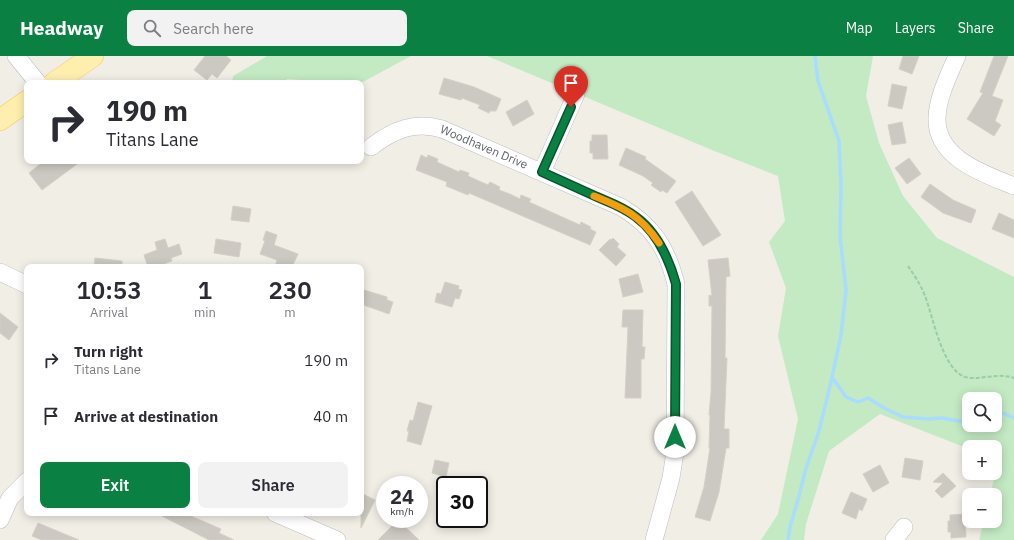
<!DOCTYPE html>
<html lang="en">
<head>
<meta charset="utf-8">
<style>
	:root { --surface:#fff; --page:#f2f2f3; --text:#2b2b33; --muted:#7c7c81; --accent:#0b8043 }
	body { margin:0; font-family:"IBM Plex Sans",sans-serif; background:var(--page); color:var(--text); height:100vh; display:flex; flex-direction:column; font-size:15px; white-space:nowrap }
	* { box-sizing:border-box; margin:0 }
	p { font-size:13px; color:var(--muted) }
	.icon { flex:none; width:22px; height:22px; fill:none; stroke:currentColor; stroke-width:2; stroke-linecap:round; stroke-linejoin:round }
	.map { position:relative; flex:1; overflow:hidden }
	.details { position:absolute; left:24px; top:208px; width:340px; height:252px; display:flex; flex-direction:column; background:var(--surface); border-radius:8px; box-shadow:0 2px 10px #0003 }
	.details>* { flex:none }
	.guide { position:absolute; left:24px; top:24px; width:340px; height:84px; border-radius:8px; box-shadow:0 2px 10px #0003; background:#fff; color:var(--text); overflow:hidden }
	.buttons { position:absolute; left:962px; top:336px; display:grid; gap:8px }
	.buttons a { display:grid; place-items:center; width:40px; height:40px; border-radius:8px; background:var(--surface); box-shadow:0 2px 10px #0003; font-size:20px }
	.speed { position:absolute; left:376px; top:420px; display:flex; gap:8px; font-size:20px; font-weight:700; text-align:center }
	.speed>* { display:grid; place-content:center; width:52px; height:52px; border-radius:50%; background:var(--surface); box-shadow:0 2px 10px #0003; line-height:1 }
	.speed small { font-size:10px; font-weight:400 }
	.speed .limit { border:2px solid #111; border-radius:6px; background:#fff; color:#111 }
	.pin { position:absolute; display:grid; place-items:center; width:34px; height:34px; color:#fff; margin:-41px -17px; border-radius:50% 50% 50% 0; rotate:-45deg; box-shadow:0 0 4px #0007 }
	.pin .icon { rotate:45deg }
	.me { position:absolute; width:44px; margin:-22px; rotate:0deg; stroke-linejoin:round; filter:drop-shadow(0 0 3px #0008) }
	.turn { display:flex; align-items:center; gap:14px; height:84px; padding:0 16px; font-size:18px }
	.turn .icon { width:52px; height:52px; stroke-width:2.5 }
	.turn b { display:block; font-size:28px; line-height:34px }
	.eta { display:flex; justify-content:space-evenly; align-items:center; height:68px; text-align:center }
	.eta b { font-size:24px; font-weight:600; line-height:28px }
	.primary-button { display:flex; gap:8px; margin-top:auto; padding:8px 16px }
	.primary-button a { flex:1; height:46px; border-radius:8px; background:var(--accent); color:#fff; font-size:16px; font-weight:600; line-height:46px; text-align:center }
	.primary-button a+a { background:var(--page); color:var(--text) }
	ul { padding:0; list-style:none }
	li { display:flex; align-items:center; gap:12px; height:56px; padding:0 16px }
	li div { flex:1 }
	li b { display:block; font-size:15px }
	li em { font-style:normal }
	header { display:flex; align-items:center; gap:24px; box-sizing:border-box; height:56px; padding:0 20px; background:var(--accent); color:#fff }
	header strong { font-size:19px }
	nav { display:flex; gap:22px; margin-inline-start:auto; font-size:14px }
	.search { width:280px; height:36px; background:var(--page); display:flex; align-items:center; gap:10px; box-sizing:border-box; padding:0 14px; border-radius:8px; color:var(--muted); font-size:15px }
	.map>svg:first-child { display:block }
	.green { fill:#c3eac2; fill-rule:evenodd }
	.lines { fill:none; stroke-linecap:round; stroke-linejoin:round }
	.stream { stroke:#a9dcff; stroke-width:3.5 }
	.building { fill:#ccc9c3; stroke:#d6d0c4 }
	.minor-casing { stroke:#b9bcc1; stroke-width:18 }
	.major-casing { stroke:#fcc855; stroke-width:22 }
	.path { stroke:#9acca7; stroke-width:2; stroke-dasharray:4 2; stroke-linecap:butt }
	.minor { stroke:#fff; stroke-width:17 }
	.major { stroke:#ffefae; stroke-width:21 }
	.route-casing { stroke:#07532c; stroke-width:10 }
	.route { stroke:#0b8043; stroke-width:7 }
	.slow { stroke:#f59e0b; stroke-width:7 }
	.labels { text-anchor:middle; stroke-width:3.5; stroke-linejoin:round; paint-order:stroke }
	.street-label { font-size:12px; fill:#5e6368; stroke:#fff }
</style>
</head>
<body>
<header>
<strong>Headway</strong>
<div class="search"><svg class="icon" aria-label="search" viewBox="0 0 24 24"><circle cx="10" cy="10" r="6"/><path d="M15 15l6 6"/></svg>Search here</div>
<nav><a>Map</a><a>Layers</a><a>Share</a></nav>
</header>
<div class="map">
<svg width="1014" height="484" viewBox="0 0 1014 484">
	<rect width="100%" height="100%" fill="#f1eee6"/>
	<g class="green">
		<path d="M267,0H411L361,27H340L287,23L285,27H232L233,20Z"/>
		<path d="M487,0H873L866,40L879,87L903,140L937,182L1014,221V484H979L984,465H995V439H990L999,404L995,403V391H969V393L880,358L829,395L806,468L804,484H761L778,458L798,363L778,280L786,232L769,186L785,165L778,120L712,94ZM969,343H995V369H969Z"/>
	</g>
	<g class="lines">
		<g class="stream">
			<path d="M832,321L846,341L858,346L868,342L884,352L903,361L929,363L942,362L969,367"/>
			<path d="M995,358L1003,357L1014,362"/>
			<path d="M788,484L790,471L799,440L806,412L819,375L831,326L841,279L846,234L840,179L841,129L839,85L818,25L815,0"/>
		</g>
	</g>
	<g class="building">
		<path d="M205,0H226L231,4L217,22L212,18L207,24L194,14Z"/>
		<path d="M903,0H919L912,18L899,13Z"/>
		<path d="M994,0H1008L992,40L1003,44L995,65L1001,69L994,80L967,63L983,37L980,36Z"/>
		<path d="M444,22L474,31L501,43L496,55H490L489,57L478,52L480,49L462,42L461,44L439,38Z"/>
		<path d="M892,28L907,31L902,53L888,50Z"/>
		<path d="M527,44L534,58L513,70L506,56Z"/>
		<path d="M902,66L906,87L892,89L888,69Z"/>
		<path d="M592,79H607L608,103H593V97H590V85H592Z"/>
		<path d="M626,92L646,101L645,103L676,125L667,137L662,134L661,136L651,129L653,127L643,120L619,109Z"/>
		<path d="M421,99L427,102L428,99L438,103L437,106L459,116L460,114L469,117L468,120L488,129L490,126L500,131L499,134L510,138L520,143L521,139L531,143L529,146L571,165L580,169L581,166L591,171L590,173L596,176L590,189L469,137L468,139L446,130L447,126L416,114Z"/>
		<path d="M909,102L921,118L907,128L895,112Z"/>
		<path d="M44,105H81L42,134L29,117Z"/>
		<path d="M930,128L953,144L976,154L971,167L943,157L921,141Z"/>
		<path d="M692,135L721,179L703,190L675,146Z"/>
		<path d="M233,150L251,153L249,166L231,164Z"/>
		<path d="M999,157L1014,164V182L992,173Z"/>
		<path d="M266,175L277,179L274,189L298,198L292,211H275L277,204L260,198L265,185L263,184Z"/>
		<path d="M613,182L619,188L617,191L626,199L616,210L599,194L610,183L611,184Z"/>
		<path d="M165,183L168,192L179,188L182,198L171,202L172,205L155,211H148L144,199L157,194L155,186Z"/>
		<path d="M216,183L241,187L239,201L214,197Z"/>
		<path d="M95,202L122,205V211H94Z"/>
		<path d="M728,202L730,220L726,221L725,302H727L724,373H729V392H726L719,436L710,465L695,461L704,431L710,392H709L710,359H709L711,337L712,250H709V239L712,240L708,204Z"/>
		<path d="M638,218L643,236L623,241L619,223Z"/>
		<path d="M445,226L459,230L458,233L462,234L459,243L455,242L452,251L435,246L437,237L441,238Z"/>
		<path d="M361,233L387,241V244L393,246L389,258L361,248Z"/>
		<path d="M623,254H643L642,291H645L644,303H641V342H625L628,271H622Z"/>
		<path d="M0,257L18,271L9,284L0,277Z"/>
		<path d="M418,346L432,350L421,389L407,385L409,375H407L410,364L413,365Z"/>
		<path d="M905,402L923,405L920,424L902,421Z"/>
		<path d="M435,404L449,407L446,421L432,417Z"/>
		<path d="M880,409L889,427L873,436L863,418Z"/>
		<path d="M943,417L956,430L942,442L935,435L943,427L933,426Z"/>
		<path d="M851,436L867,443L862,455L859,453L856,463L842,457Z"/>
		<path d="M361,437L375,444L361,472Z"/>
		<path d="M156,457H184L221,473L219,477L234,484H209Z"/>
		<path d="M965,458L966,481L951,482V476H948V465H950V459Z"/>
		<path d="M398,464L419,484H378Z"/>
		<path d="M38,467L79,484H42L32,480Z"/>
	</g>
	<g class="lines">
		<g class="minor-casing">
			<g id="minor">
				<path d="M16,0L38,27"/>
				<path d="M957,0C949,19 938,40 937,61C935,102 984,118 1014,130"/>
				<path d="M371,91C393,74 414,65 442,73L621,151C653,170 667,192 676,228L675,396L671,422L654,484"/>
				<path d="M542,116L576,38"/>
				<path d="M0,216L27,229"/>
				<path d="M275,457L337,484"/>
				<path d="M0,464L10,442L27,425"/>
				<path d="M894,484L904,471"/>
			</g>
		</g>
		<g class="major-casing">
			<g id="major">
				<path d="M54,27L93,0"/>
				<path d="M0,64L27,45"/>
			</g>
		</g>
		<path class="path" d="M908,210C914,219 921,229 925,240C933,260 942,313 965,321C979,325 997,316 1014,322"/>
		<use href="#minor" class="minor"/>
		<use href="#major" class="major"/>
	</g>
	<g class="lines">
		<g class="route-casing">
			<path id="route" d="M571,51L542,116C560,124 577,132 595,140C609,146 624,151 636,161C658,177 669,203 676,228L675,381"/>
		</g>
		<use href="#route" class="route"/>
		<path class="slow" d="M594,140C624,152 640,159 659,187"/>
	</g>
	<g class="labels">
		<g class="street-label">
			<text transform="translate(484 91) rotate(23)" y="4">Woodhaven Drive</text>
		</g>
	</g>
</svg>
<div class="buttons">
<a><svg class="icon" aria-label="search" viewBox="0 0 24 24"><circle cx="10" cy="10" r="6"/><path d="M15 15l6 6"/></svg></a>
<a>+</a>
<a>−</a>
</div>
<div class="speed"><div>24<small>km/h</small></div><div class="limit">30</div></div>
<div class="pin" style="left:571px;top:51px;background:#d93025"><svg class="icon" aria-label="arrive" viewBox="0 0 24 24"><path d="M6 21V4h12l-3 4 3 4H6"/></svg></div>
<svg class="me" style="left:675px;top:381px" viewBox="-20 -20 40 40"><circle r="19" fill="#fff"/><path d="M0-13L10 11 0 6-10 11z" fill="#0b8043"/></svg>
<div class="guide">
<div class="turn"><svg class="icon" aria-label="right" viewBox="0 0 24 24"><path d="M7 20v-9h11M14 6l5 5-5 5"/></svg><div><b>190 m</b>Titans Lane</div></div>
</div>
<section class="details">
<div class="eta">
<div><b>10:53</b><p>Arrival</p></div>
<div><b>1</b><p>min</p></div>
<div><b>230</b><p>m</p></div>
</div>
<ul>
<li><svg class="icon" aria-label="right" viewBox="0 0 24 24"><path d="M7 20v-9h11M14 6l5 5-5 5"/></svg><div><b>Turn right</b><p>Titans Lane</p></div><em>190 m</em></li>
<li><svg class="icon" aria-label="arrive" viewBox="0 0 24 24"><path d="M6 21V4h12l-3 4 3 4H6"/></svg><div><b>Arrive at destination</b></div><em>40 m</em></li>
</ul>
<div class="primary-button"><a>Exit</a><a>Share</a></div>
</section>
</div>
</body>
</html>
